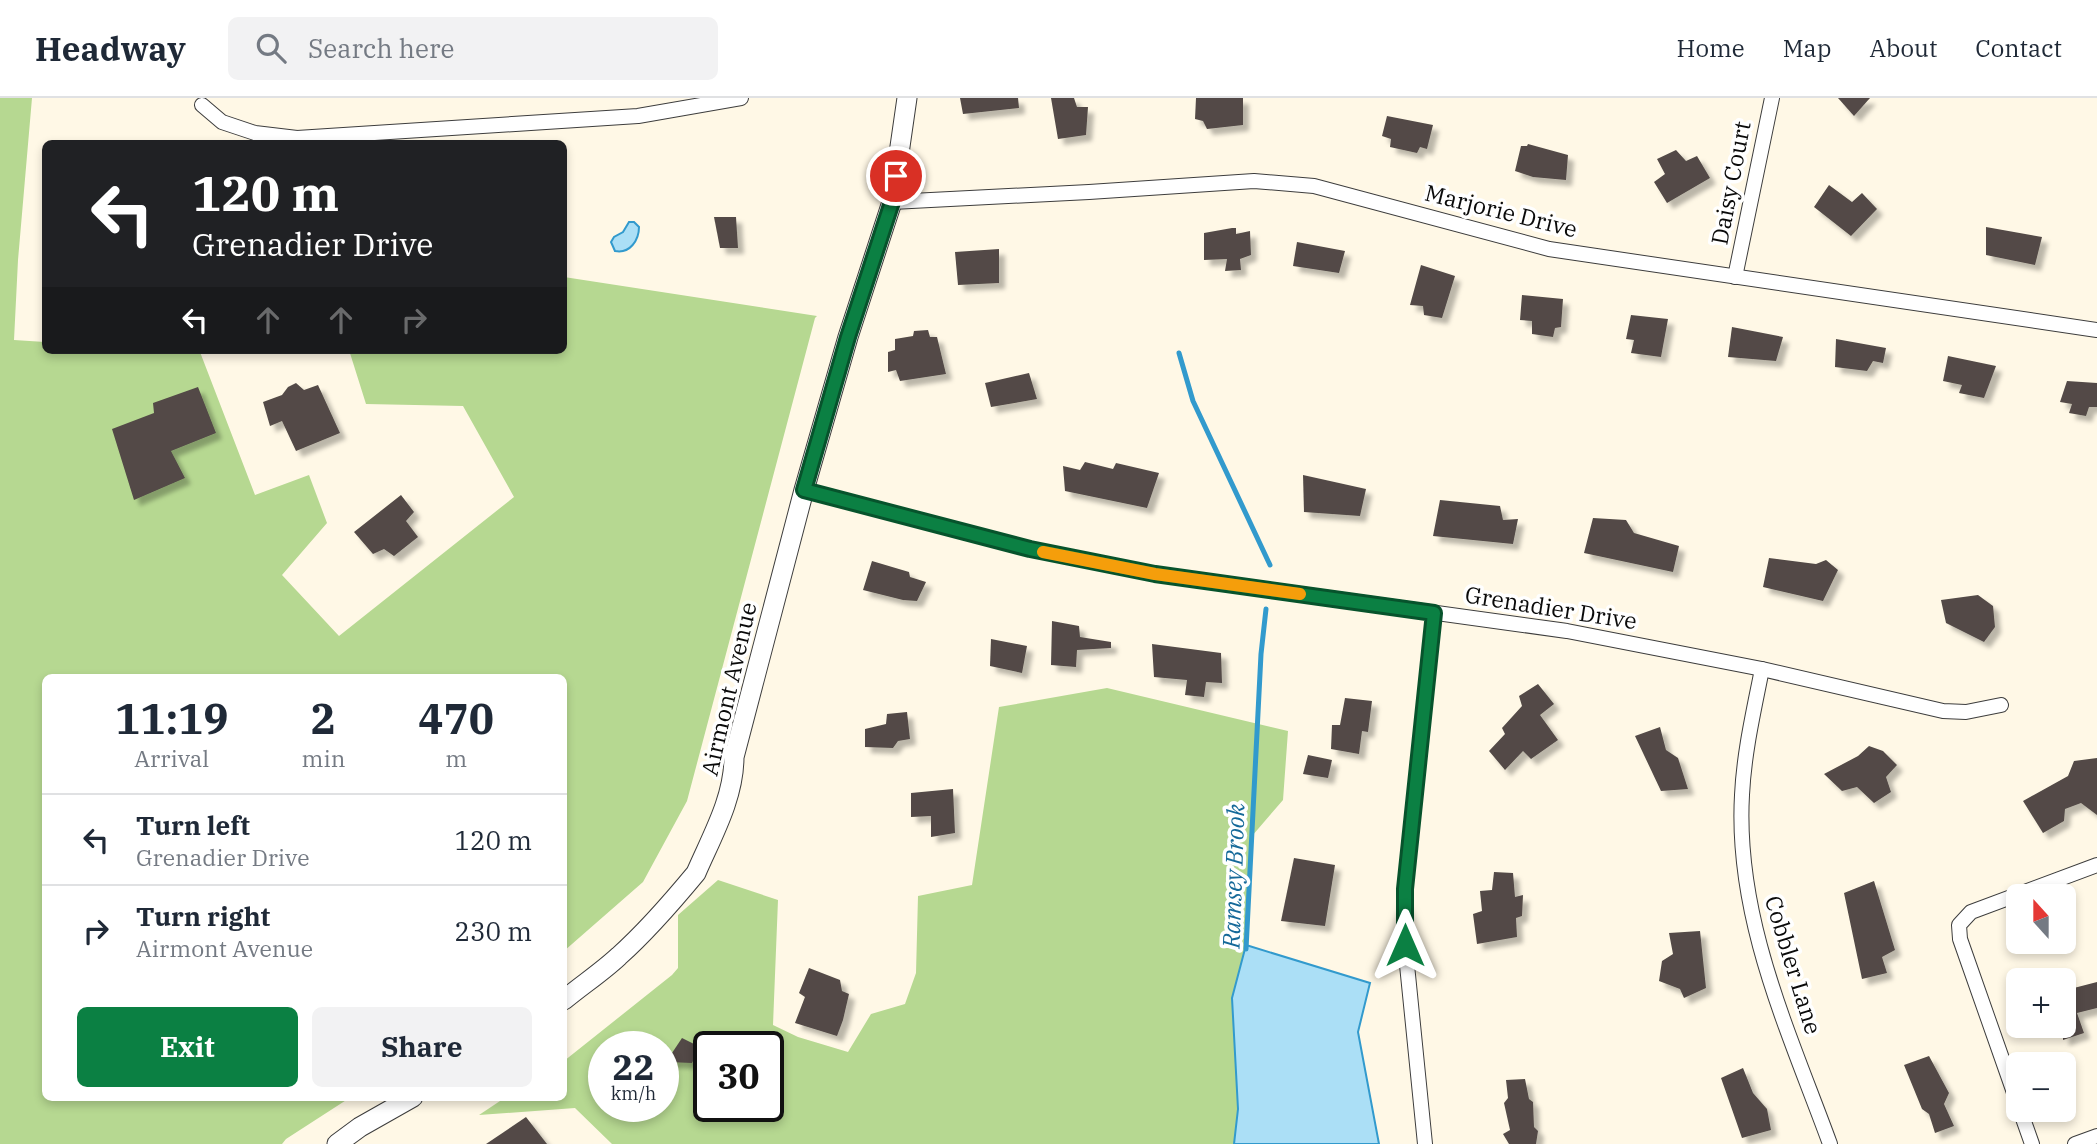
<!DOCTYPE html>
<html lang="en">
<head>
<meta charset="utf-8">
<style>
	:root { --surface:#fff; --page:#f2f2f3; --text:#1f2937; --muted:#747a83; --line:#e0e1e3; --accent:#0b8043 }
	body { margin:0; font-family:"IBM Plex Serif",serif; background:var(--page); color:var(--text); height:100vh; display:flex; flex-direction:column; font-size:26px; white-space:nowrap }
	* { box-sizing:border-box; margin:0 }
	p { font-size:23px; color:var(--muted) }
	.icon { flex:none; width:38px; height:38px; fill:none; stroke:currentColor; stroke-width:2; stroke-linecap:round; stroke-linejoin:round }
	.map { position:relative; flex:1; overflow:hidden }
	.details { position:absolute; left:42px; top:576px; width:525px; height:427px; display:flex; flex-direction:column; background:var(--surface); border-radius:10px; box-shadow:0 4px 10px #0003 }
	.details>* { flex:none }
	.guide { position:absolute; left:42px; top:42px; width:525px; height:214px; border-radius:10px; box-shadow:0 4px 10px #0003; background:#202124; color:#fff; overflow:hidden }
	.needle { width:46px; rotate:339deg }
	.tools { position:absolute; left:2006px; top:786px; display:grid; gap:14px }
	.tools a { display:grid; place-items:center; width:70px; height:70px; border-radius:10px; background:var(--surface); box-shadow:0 4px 10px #0003; font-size:35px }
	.speed { position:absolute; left:588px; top:933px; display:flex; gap:14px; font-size:35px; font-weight:700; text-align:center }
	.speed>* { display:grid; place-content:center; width:91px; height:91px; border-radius:50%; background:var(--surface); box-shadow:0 4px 10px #0003; line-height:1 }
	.speed small { font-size:18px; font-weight:400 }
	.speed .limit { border:4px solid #111; border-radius:10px; background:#fff; color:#111 }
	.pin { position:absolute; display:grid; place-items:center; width:60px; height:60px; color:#fff; margin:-30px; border:4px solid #fff; border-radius:50%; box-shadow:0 2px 7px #0007 }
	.me { position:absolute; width:77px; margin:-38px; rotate:0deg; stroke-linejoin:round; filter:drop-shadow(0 0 5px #0008) }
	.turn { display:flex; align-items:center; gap:24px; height:147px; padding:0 35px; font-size:32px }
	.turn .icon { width:91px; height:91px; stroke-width:2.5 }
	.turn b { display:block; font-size:49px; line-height:60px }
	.lanes { display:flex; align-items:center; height:66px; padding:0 35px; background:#0003; justify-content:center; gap:35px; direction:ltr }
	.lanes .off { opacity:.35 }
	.eta { display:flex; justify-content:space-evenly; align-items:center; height:119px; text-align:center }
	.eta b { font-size:42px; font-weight:700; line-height:49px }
	.primary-button { display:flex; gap:14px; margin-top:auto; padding:14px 35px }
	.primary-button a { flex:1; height:80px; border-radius:10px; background:var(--accent); color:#fff; font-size:28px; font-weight:700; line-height:80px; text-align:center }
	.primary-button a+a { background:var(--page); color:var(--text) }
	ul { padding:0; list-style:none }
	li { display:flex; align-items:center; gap:21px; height:91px; padding:0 35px; border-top:2px solid var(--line) }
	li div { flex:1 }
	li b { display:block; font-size:26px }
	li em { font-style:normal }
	header { display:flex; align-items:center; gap:42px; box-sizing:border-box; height:98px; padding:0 35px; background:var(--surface); border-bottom:2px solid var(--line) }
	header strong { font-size:33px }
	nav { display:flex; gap:38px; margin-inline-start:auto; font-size:24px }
	.search { width:490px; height:63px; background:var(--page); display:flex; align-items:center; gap:18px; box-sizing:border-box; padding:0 24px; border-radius:10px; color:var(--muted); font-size:26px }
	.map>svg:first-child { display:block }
	.forest { fill:#b6d891; fill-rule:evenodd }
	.water { fill:#abdff6; stroke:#329acd; stroke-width:2 }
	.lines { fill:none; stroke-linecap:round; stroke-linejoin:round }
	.stream { stroke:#329acd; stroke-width:5 }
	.building { fill:#524a46; filter:url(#shadow) }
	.minor-casing { stroke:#3d3d3d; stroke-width:16 }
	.tertiary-casing { stroke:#3d3d3d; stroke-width:21 }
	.minor { stroke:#fff; stroke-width:14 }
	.tertiary { stroke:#fff; stroke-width:19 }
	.route-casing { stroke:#07532c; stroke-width:18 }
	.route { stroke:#0b8043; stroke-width:12 }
	.slow { stroke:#f59e0b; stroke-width:12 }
	.labels { text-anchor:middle; stroke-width:7; stroke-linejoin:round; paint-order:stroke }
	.street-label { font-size:23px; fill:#0a0a0a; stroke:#fff }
	.water-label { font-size:24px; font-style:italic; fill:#156999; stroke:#fff }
</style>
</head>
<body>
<header>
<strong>Headway</strong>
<div class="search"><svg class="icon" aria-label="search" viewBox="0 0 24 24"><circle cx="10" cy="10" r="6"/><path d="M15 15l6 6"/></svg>Search here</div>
<nav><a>Home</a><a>Map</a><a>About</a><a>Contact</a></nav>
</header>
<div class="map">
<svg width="2097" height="1046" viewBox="0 0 2097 1046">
	<defs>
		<filter id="shadow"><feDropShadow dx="6" dy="6" stdDeviation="2" flood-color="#0004"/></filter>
	</defs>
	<rect width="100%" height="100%" fill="#fff8e6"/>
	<g class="forest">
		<path d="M0,0H32L18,162L14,242L45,244L46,252L200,254L255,397L309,377L327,425L282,477L339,538L514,399L463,308L366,306L349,252H564V179L817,218L815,220L687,703L643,784L564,853V579H46V999H351L286,1041L282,1046H0Z"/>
		<path d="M1107,590L1288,633L1283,702L1252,738L1246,847L1232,900L1238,1011L1234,1046H612L575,1010L479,1017L506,999H564V963L672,877L678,870V817L718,782L778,802L773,927L798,939L848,954L871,916L905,906L916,875L918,798L972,787L999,609ZM604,948H663V1008H604ZM709,948H768V1008H709Z"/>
	</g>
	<g class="water">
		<path d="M629,124H634L639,129C639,142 630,156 615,153L611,144L614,139L623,134Z"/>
		<path d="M1246,847L1370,885L1358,934L1379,1046H1234L1238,1011L1232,900Z"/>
	</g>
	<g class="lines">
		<g class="stream">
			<path d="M1179,255L1193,303L1270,467"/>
			<path d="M1246,851L1261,556L1266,511"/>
		</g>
	</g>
	<g class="building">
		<path d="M960,0H1018L1019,10L963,16Z"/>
		<path d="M1051,0H1074L1077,9H1088L1086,37L1058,41Z"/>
		<path d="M1196,0H1243V27L1207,31L1203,23L1195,21Z"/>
		<path d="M1838,0H1870L1854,18Z"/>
		<path d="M1387,18L1433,27L1427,51L1420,49L1417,55L1390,49L1391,41L1382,38Z"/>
		<path d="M1528,46L1568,57L1566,82L1533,79L1515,73L1521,48H1527Z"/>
		<path d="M1676,52L1686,63L1697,58L1710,80L1667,105L1654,84L1665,76L1657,61Z"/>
		<path d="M1829,87L1852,104L1862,95L1877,111L1851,138L1814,109Z"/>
		<path d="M714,119H736L738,150H720Z"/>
		<path d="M1986,129L2042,139L2035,167L1986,157Z"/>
		<path d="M1232,130H1236V136L1250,133L1251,157L1240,161L1241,172L1225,173L1227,161L1204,162V135Z"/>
		<path d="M1297,144L1345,153L1339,175L1293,168Z"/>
		<path d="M999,151V185L958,187L955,154Z"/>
		<path d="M1421,167L1455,178L1442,220L1424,217L1423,208L1410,207Z"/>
		<path d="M1522,197L1563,201L1561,229L1555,230L1553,239L1532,236V223L1520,222Z"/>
		<path d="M1631,217L1668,221L1661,259L1631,255L1634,242L1626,241Z"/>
		<path d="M1732,229L1783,239L1776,263L1728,259Z"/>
		<path d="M928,232L930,239H937L946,276L900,283L896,272L888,274V254L895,252V241L913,238L914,233Z"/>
		<path d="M1836,241L1886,250L1883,265L1873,263L1867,273L1835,269Z"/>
		<path d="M1948,258L1996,268L1984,300L1959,295L1962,287L1943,283Z"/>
		<path d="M1029,275L1037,301L991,309L985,285Z"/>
		<path d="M2067,283L2097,285V309H2089L2086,318L2069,315L2072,306L2060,304Z"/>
		<path d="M296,285L304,292L318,287L340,335L296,353L282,323L270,328L263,304L282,297L288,289Z"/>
		<path d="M198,289L216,335L171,353L185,380L134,402L112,331L154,315L153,305Z"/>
		<path d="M1085,364L1113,371L1116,365L1159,375L1147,410L1065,393L1063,368L1080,372Z"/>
		<path d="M1303,377L1366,391L1360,418L1304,414Z"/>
		<path d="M401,397L414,414L406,423L418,439L394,458L384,451L373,456L354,434Z"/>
		<path d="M1440,402L1500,408L1503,422L1518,421L1513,446L1433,438Z"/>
		<path d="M1593,420L1626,422L1634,435L1679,448L1673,474L1584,455Z"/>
		<path d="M1769,460L1816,466L1826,462L1838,472L1823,503L1763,489Z"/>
		<path d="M872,463L909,474L910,479L926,484L917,503L903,502L863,492Z"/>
		<path d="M1978,497L1993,508L1995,529L1984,544L1946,525L1941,502Z"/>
		<path d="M1052,523L1079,528L1080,539L1111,544V550L1077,552L1076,569L1051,567Z"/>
		<path d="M991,541L1027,548L1022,575L990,568Z"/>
		<path d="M1152,546L1221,555L1222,585L1206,584L1204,599L1185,597L1187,582L1154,579Z"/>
		<path d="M1538,586L1554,606L1540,617L1558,642L1531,661L1523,653L1505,672L1489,653L1505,636L1502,630L1522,608L1519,598Z"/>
		<path d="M1345,600L1372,603L1368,634L1362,633L1359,656L1331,651L1332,627H1340Z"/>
		<path d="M907,614L910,641L898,643L893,650L865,649V631L886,626L887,616Z"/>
		<path d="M1660,629L1666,652L1678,660L1688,691L1661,693L1635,638Z"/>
		<path d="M1869,648L1883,653L1897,667L1886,679L1891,694L1874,705L1857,689L1842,693L1824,676L1858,658Z"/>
		<path d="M1308,657L1332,662L1328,680L1303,676Z"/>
		<path d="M2097,660V717L2081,705L2065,711L2064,723L2043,735L2023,703L2068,678L2074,663Z"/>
		<path d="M953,691L955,735L931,739V718L911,719V695Z"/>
		<path d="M1294,760L1335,767L1325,828L1281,823Z"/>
		<path d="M1494,774L1513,775L1515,799L1523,797L1522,818L1516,820L1517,839L1477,846L1473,816L1482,813L1480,793L1492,792Z"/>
		<path d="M1874,783L1895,852L1882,859L1887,875L1862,881L1844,795Z"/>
		<path d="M1700,833L1706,890L1684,900L1680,891L1659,883L1662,863L1673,856L1669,835Z"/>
		<path d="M809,870L840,882L842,893L849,896L843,922L837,938L795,925L805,899L799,895Z"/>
		<path d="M2063,881H2066L2070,891L2097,884V910L2077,915L2084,935L2063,942Z"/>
		<path d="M682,940L700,949L692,965L666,964Z"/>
		<path d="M1929,958L1949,995L1944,1006L1954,1028L1935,1035L1929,1016L1922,1011L1904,967Z"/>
		<path d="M1743,970L1753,995L1767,1011L1771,1032L1742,1040L1721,980Z"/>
		<path d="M1525,981L1529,1001L1533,1004L1534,1029L1538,1033L1536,1046H1509L1503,1036L1510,1032L1504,1005L1508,1000L1506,982Z"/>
		<path d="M526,1019L547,1046H486Z"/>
	</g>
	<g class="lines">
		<g class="minor-casing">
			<g id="minor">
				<path d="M202,7L222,24L255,35L297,40L638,18L741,0"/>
				<path d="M892,104L1089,94L1254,83L1314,88L1549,151L2097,232"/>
				<path d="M1735,179L1772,0"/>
				<path d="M804,392L1030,451L1155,476L1567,533L1762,571L1943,613L1966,614L2001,607"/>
				<path d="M1762,571C1754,612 1744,654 1742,697C1735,820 1789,934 1830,1046"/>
				<path d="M2018,1006L1960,841L1959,827L1971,814L2097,767"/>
				<path d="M2020,1012L2032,1046"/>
				<path d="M1425,1046L1405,847V791L1434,515"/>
				<path d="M2075,1046L2097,1038"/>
			</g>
		</g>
		<g class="tertiary-casing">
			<g id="tertiary">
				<path d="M564,902C582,887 602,874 619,858C647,833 672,804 696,775C712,738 734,700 734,659L804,392L848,239L892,104L907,0"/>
				<path d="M337,1046L360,1029L413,999"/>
			</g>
		</g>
		<use href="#minor" class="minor"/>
		<use href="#tertiary" class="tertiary"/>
	</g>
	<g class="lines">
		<g class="route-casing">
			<path id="route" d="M896,78L892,104L848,239L804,392L1030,451L1155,476L1434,515L1405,791V847"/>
		</g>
		<use href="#route" class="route"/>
		<path class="slow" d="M1043,454L1155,476L1300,496"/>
	</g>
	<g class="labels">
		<g class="street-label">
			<text transform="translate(1731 85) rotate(-79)" y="8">Daisy Court</text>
			<text transform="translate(1501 113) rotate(14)" y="8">Marjorie Drive</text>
			<text transform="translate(1551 510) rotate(9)" y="8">Grenadier Drive</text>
			<text transform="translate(729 591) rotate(-77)" y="8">Airmont Avenue</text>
			<text transform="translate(1793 867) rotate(73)" y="8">Cobbler Lane</text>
		</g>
		<g class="water-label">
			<text transform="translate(1234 778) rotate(-88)" y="8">Ramsey Brook</text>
		</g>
	</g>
</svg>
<div class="tools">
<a><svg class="needle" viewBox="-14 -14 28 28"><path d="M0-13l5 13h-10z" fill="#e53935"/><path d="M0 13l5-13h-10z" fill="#747a83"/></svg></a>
<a>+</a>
<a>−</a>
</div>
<div class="speed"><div>22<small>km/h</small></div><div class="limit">30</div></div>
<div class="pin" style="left:896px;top:78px;background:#d93025"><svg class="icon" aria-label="arrive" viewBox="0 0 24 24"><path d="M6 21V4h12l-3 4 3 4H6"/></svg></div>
<svg class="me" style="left:1405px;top:847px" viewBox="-20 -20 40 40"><path d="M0-17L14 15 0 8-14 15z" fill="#0b8043" stroke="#fff" stroke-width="4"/></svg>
<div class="guide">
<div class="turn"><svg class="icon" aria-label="left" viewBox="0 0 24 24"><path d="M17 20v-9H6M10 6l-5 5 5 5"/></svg><div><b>120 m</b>Grenadier Drive</div></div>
<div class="lanes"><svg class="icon" aria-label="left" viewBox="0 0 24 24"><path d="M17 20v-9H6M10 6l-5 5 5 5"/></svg><svg class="icon off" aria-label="ahead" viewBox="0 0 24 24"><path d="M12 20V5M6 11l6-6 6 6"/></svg><svg class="icon off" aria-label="ahead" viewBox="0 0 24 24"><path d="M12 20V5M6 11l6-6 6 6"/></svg><svg class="icon off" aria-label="right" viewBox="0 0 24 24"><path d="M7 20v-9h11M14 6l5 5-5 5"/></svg></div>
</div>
<section class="details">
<div class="eta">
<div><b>11:19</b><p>Arrival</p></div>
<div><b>2</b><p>min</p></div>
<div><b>470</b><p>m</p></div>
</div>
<ul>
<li><svg class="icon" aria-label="left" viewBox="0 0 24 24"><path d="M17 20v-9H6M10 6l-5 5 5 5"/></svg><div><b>Turn left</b><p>Grenadier Drive</p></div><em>120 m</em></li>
<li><svg class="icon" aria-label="right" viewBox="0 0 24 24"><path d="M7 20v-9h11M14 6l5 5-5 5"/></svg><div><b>Turn right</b><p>Airmont Avenue</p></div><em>230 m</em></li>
</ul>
<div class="primary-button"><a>Exit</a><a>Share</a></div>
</section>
</div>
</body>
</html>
